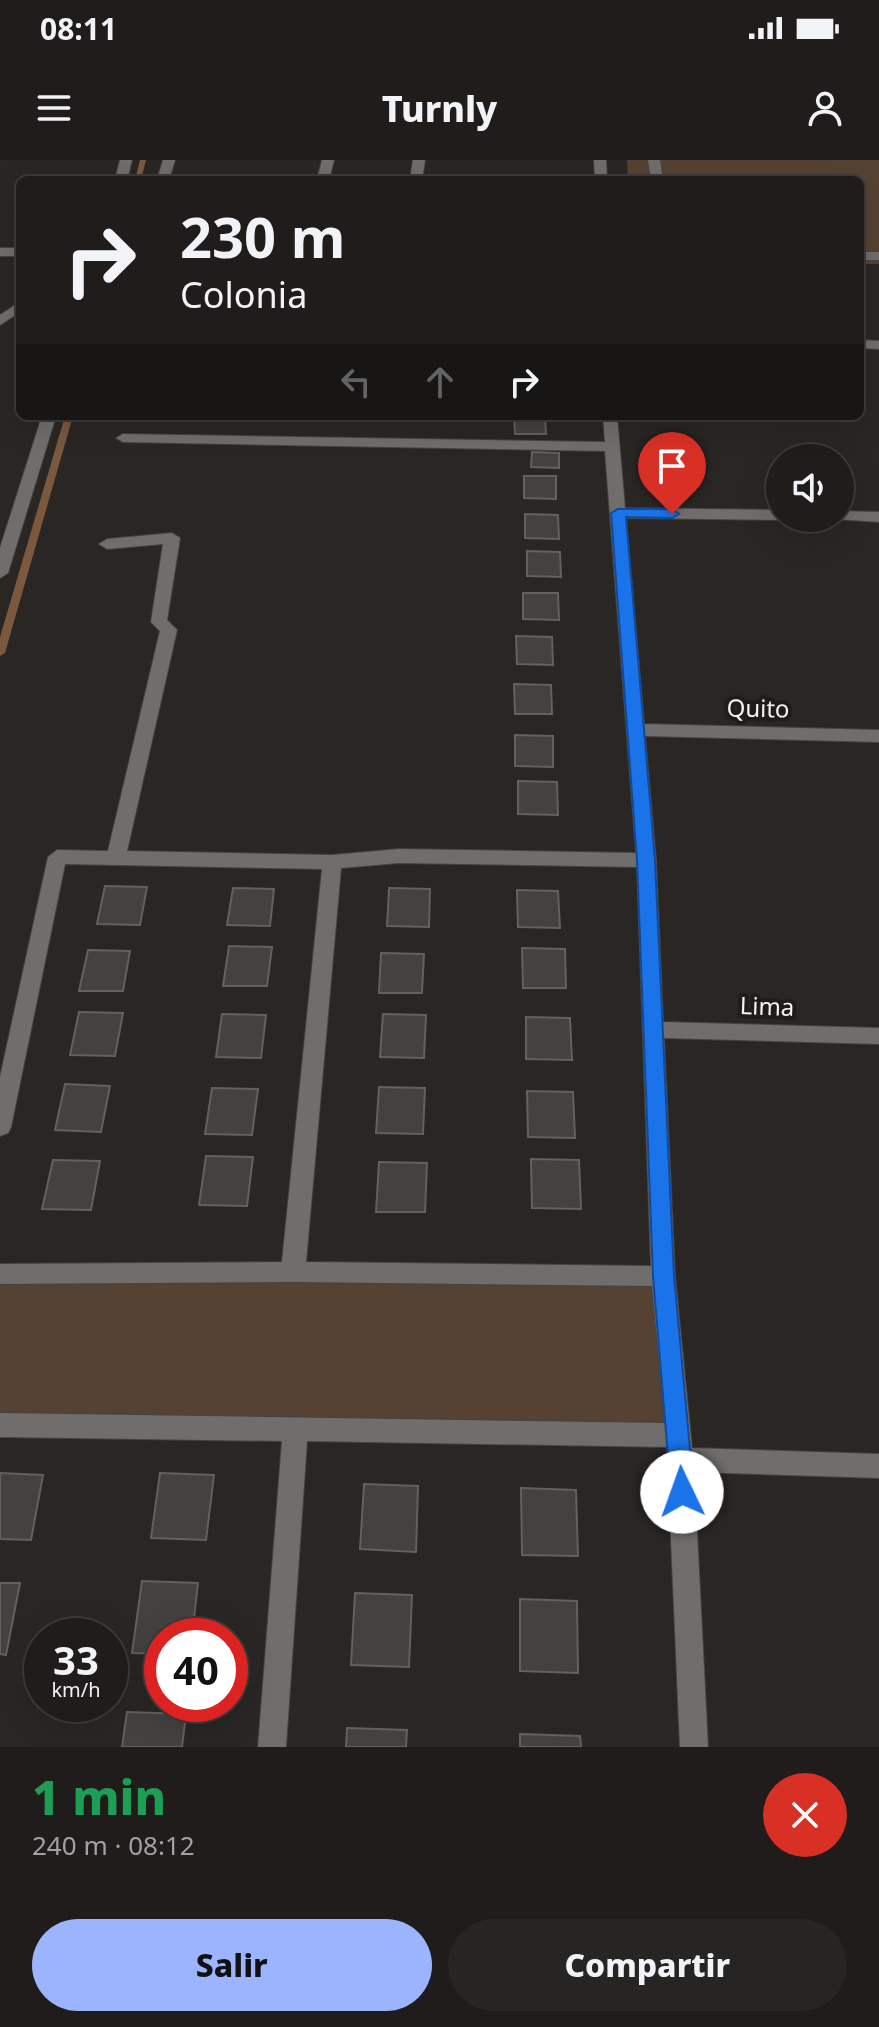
<!DOCTYPE html>
<html lang="es">
<head>
<meta charset="utf-8">
<style>
	:root { --surface:#1f1c1b; --page:#272524; --text:#f1f3f6; --muted:#a1a1a3; --line:#3c3a3a; --accent:#9cb4fd }
	body { margin:0; font-family:"Noto Sans",sans-serif; background:var(--page); color:var(--text); height:100vh; display:flex; flex-direction:column; font-size:30px; white-space:nowrap }
	* { box-sizing:border-box; margin:0 }
	p { font-size:26px; color:var(--muted) }
	.icon { flex:none; width:44px; height:44px; fill:none; stroke:currentColor; stroke-width:2; stroke-linecap:round; stroke-linejoin:round }
	.map { position:relative; height:1587px; overflow:hidden }
	.panel { display:flex; flex-direction:column; background:var(--surface); flex:1 }
	.panel>* { flex:none }
	.hud { position:absolute; left:16px; top:16px; width:848px; height:244px; border-radius:12px; box-shadow:0 8px 32px #0002,0 0 0 2px var(--line); background:#1f1c1b; color:var(--text); overflow:hidden }
	.buttons { position:absolute; left:766px; top:284px; display:grid; gap:16px }
	.buttons a { display:grid; place-items:center; width:88px; height:88px; border-radius:50%; background:var(--surface); box-shadow:0 8px 32px #0002,0 0 0 2px var(--line); font-size:40px }
	.speed { position:absolute; left:24px; top:1458px; display:flex; gap:16px; font-size:40px; font-weight:700; text-align:center }
	.speed>* { display:grid; place-content:center; width:104px; height:104px; border-radius:50%; background:var(--surface); box-shadow:0 8px 32px #0002,0 0 0 2px var(--line); line-height:1 }
	.speed small { font-size:20px; font-weight:400 }
	.speed .limit { border:12px solid #d22; background:#fff; color:#111 }
	.pin { position:absolute; display:grid; place-items:center; width:68px; height:68px; color:#fff; margin:-82px -34px; border-radius:50% 50% 50% 0; rotate:-45deg; box-shadow:0 0 8px #0007 }
	.pin .icon { rotate:45deg }
	.me { position:absolute; width:88px; margin:-44px; rotate:357deg; stroke-linejoin:round; filter:drop-shadow(0 0 6px #0008) }
	.turn { display:flex; align-items:center; gap:28px; height:168px; padding:0 32px; font-size:36px }
	.turn .icon { width:104px; height:104px; stroke-width:2.5 }
	.turn b { display:block; font-size:56px; line-height:68px }
	.lanes { display:flex; align-items:center; height:76px; padding:0 32px; background:#0003; justify-content:center; gap:40px; direction:ltr }
	.lanes .off { opacity:.35 }
	.round { display:grid; place-items:center; flex:none; width:84px; height:84px; border-radius:42px; background:var(--page) }
	.overview { display:flex; align-items:center; justify-content:space-between; height:136px; padding:0 32px }
	h1 { font-size:48px; font-weight:800; line-height:60px; color:#1e9e55 }
	.button { display:flex; gap:16px; margin-top:auto; padding:16px 32px }
	.button a { flex:1; height:92px; border-radius:48px; background:var(--accent); color:#111; font-size:32px; font-weight:800; line-height:92px; text-align:center }
	.button a+a { background:var(--page); color:var(--text) }
	.status { display:flex; justify-content:space-between; align-items:center; height:56px; padding:0 40px; background:var(--surface); direction:ltr }
	.status svg { height:22px; fill:currentColor }
	header { display:flex; justify-content:space-between; align-items:center; height:104px; padding:0 32px; background:var(--surface); font-size:36px; font-weight:800 }
	.map>svg:first-child { display:block }
	.green { fill:#554232 }
	.lines { fill:none; stroke-linecap:round; stroke-linejoin:round }
	.stream { fill:#7a593f; fill-rule:evenodd }
	.building { fill:#44413e; stroke:#63605e; stroke-width:2 }
	.minor-casing { stroke:#454341; stroke-width:2 }
	.minor { fill:#6f6e6d; fill-rule:evenodd }
	.route { fill:#1a73e8; stroke:#114b97; stroke-width:2 }
	.labels { text-anchor:middle; stroke-width:8; stroke-linejoin:round; paint-order:stroke }
	.street-label { font-size:24px; fill:#f4f3f1; stroke:#1f1c1a }
</style>
</head>
<body>
<div class="status"><b>08:11</b><svg viewBox="0 0 49 12"><path d="M0 12V9h3v3zM5 12V6h3v6zM10 12V3h3v9zM15 12V0h3v12zM26 1h20v11H26zM47 4h2v5h-2z"/></svg></div>
<header><svg class="icon" aria-label="menu" viewBox="0 0 24 24"><path d="M4 6h16M4 12h16M4 18h16"/></svg>Turnly<svg class="icon" aria-label="person" viewBox="0 0 24 24"><circle cx="12" cy="8" r="4"/><path d="M4 21q1-7 8-7t8 7"/></svg></header>
<div class="map">
<svg width="879" height="1587" viewBox="0 0 879 1587">
	<rect width="100%" height="100%" fill="#292624"/>
	<g class="green">
		<path d="M627,0H879V104H860V20H628Z"/>
		<path d="M0,1114L663,1116L679,1275L0,1265Z"/>
	</g>
	<g class="lines">
		<g class="stream">
			<path d="M140,0H146L141,20H135Z"/>
			<path d="M65,256H73L5,493L0,496V477Z"/>
		</g>
	</g>
	<g class="building">
		<path d="M514,256H545L546,274H515Z"/>
		<path d="M532,292L559,293V308L531,307Z"/>
		<path d="M524,316H556V339L524,338Z"/>
		<path d="M525,354L558,355L559,379L525,378Z"/>
		<path d="M527,391L560,392L561,417L527,416Z"/>
		<path d="M523,433H558L559,460L523,459Z"/>
		<path d="M516,476L552,477L553,505L517,504Z"/>
		<path d="M514,524L551,525L552,554H515Z"/>
		<path d="M515,575L553,576V607L515,606Z"/>
		<path d="M518,621L557,622L558,655L518,654Z"/>
		<path d="M105,726L147,727L140,765L97,764Z"/>
		<path d="M233,728L274,729L270,766L227,765Z"/>
		<path d="M389,728L430,729L429,767L387,766Z"/>
		<path d="M517,730L558,731L560,768L518,767Z"/>
		<path d="M229,786L272,787L267,826H223Z"/>
		<path d="M522,788L565,789L566,828H523Z"/>
		<path d="M88,790L130,791L123,831H79Z"/>
		<path d="M381,793L424,794L422,833H379Z"/>
		<path d="M79,852L123,853L115,896L70,895Z"/>
		<path d="M222,854L266,855L261,898L216,897Z"/>
		<path d="M383,854L426,855L424,898L380,897Z"/>
		<path d="M526,857L570,858L572,900L526,899Z"/>
		<path d="M65,924L110,926L101,972L55,970Z"/>
		<path d="M379,927L425,928L423,974L376,973Z"/>
		<path d="M212,928L258,929L252,975L205,974Z"/>
		<path d="M527,931L573,932L575,978L528,977Z"/>
		<path d="M206,996L253,997L247,1046L199,1045Z"/>
		<path d="M531,999L579,1000L581,1049L532,1048Z"/>
		<path d="M53,1000L100,1001L91,1050L42,1049Z"/>
		<path d="M379,1002L427,1003L425,1052H376Z"/>
		<path d="M0,1313L43,1315L31,1380L0,1379Z"/>
		<path d="M160,1313L214,1315L206,1380L151,1378Z"/>
		<path d="M364,1324L418,1326L416,1392L360,1389Z"/>
		<path d="M521,1328L576,1330L578,1396L522,1395Z"/>
		<path d="M142,1421L198,1423L192,1476H162V1494L132,1493Z"/>
		<path d="M0,1423H20L6,1495L0,1494Z"/>
		<path d="M355,1433L412,1435L409,1507L351,1505Z"/>
		<path d="M520,1439L577,1441L578,1513L520,1511Z"/>
		<path d="M127,1552L186,1554L182,1587H122Z"/>
		<path d="M347,1568L407,1570L406,1587H346Z"/>
		<path d="M520,1574L580,1576L581,1587H520Z"/>
	</g>
	<g class="lines">
		<g class="minor-casing">
			<g id="minor">
				<path d="M120,0H132L127,20H115Z"/>
				<path d="M163,0H175L169,20H157Z"/>
				<path d="M322,0H334L329,20H317Z"/>
				<path d="M413,0H425L422,20H410Z"/>
				<path d="M594,0H606L607,20H595Z"/>
				<path d="M648,0H660L663,20H651Z"/>
				<rect x="0" y="88" width="20" height="8"/>
				<rect x="860" y="92" width="19" height="8"/>
				<path d="M20,142V152L0,165V155Z"/>
				<path d="M860,180L879,181V189L860,188Z"/>
				<path d="M42,256H56L8,413L0,418V388Z"/>
				<path d="M603,256H617L625,348L780,350V358H786L780,360L626,358L644,564L879,570V582L645,576L656,700L663,862L879,868V884L664,878L675,1116L692,1288L879,1294V1318L694,1312L708,1587H680L667,1287L307,1281L286,1587H258L282,1281L0,1277V1253L665,1263L652,1126L293,1122L0,1124V1104L282,1102L322,709L65,704L11,967L8,973L0,976V917L48,697L57,690L108,691L160,471L151,462L163,384L107,389L99,384L107,379L172,373L180,378L167,460L177,470L127,691L332,695L399,689L636,693L605,291L123,282L116,278L123,274L605,282ZM399,703L637,707L651,1106L306,1102L341,708Z"/>
				<path d="M840,351L879,352V362L835,359L840,358Z"/>
			</g>
		</g>
		<use href="#minor" class="minor"/>
	</g>
	<path class="route" d="M618,349H672L679,354L672,358L626,357L655,700L674,1116L694,1332L690,1340L682,1343L674,1340L671,1332L653,1116L637,700L611,353Z"/>
	<g class="labels">
		<g class="street-label">
			<text transform="translate(758 549) rotate(1)" y="8">Quito</text>
			<text transform="translate(767 847) rotate(2)" y="8">Lima</text>
		</g>
	</g>
</svg>
<div class="buttons">
<a><svg class="icon" aria-label="sound" viewBox="0 0 24 24"><path d="M4 9h4l5-4v14l-5-4H4zM17 9q2 3 0 6"/></svg></a>
</div>
<div class="speed"><div>33<small>km/h</small></div><div class="limit">40</div></div>
<div class="pin" style="left:672px;top:354px;background:#d93025"><svg class="icon" aria-label="arrive" viewBox="0 0 24 24"><path d="M6 21V4h12l-3 4 3 4H6"/></svg></div>
<svg class="me" style="left:682px;top:1332px" viewBox="-20 -20 40 40"><circle r="19" fill="#fff"/><path d="M0-13L10 11 0 6-10 11z" fill="#1a73e8"/></svg>
<div class="hud">
<div class="turn"><svg class="icon" aria-label="right" viewBox="0 0 24 24"><path d="M7 20v-9h11M14 6l5 5-5 5"/></svg><div><b>230 m</b>Colonia</div></div>
<div class="lanes"><svg class="icon off" aria-label="left" viewBox="0 0 24 24"><path d="M17 20v-9H6M10 6l-5 5 5 5"/></svg><svg class="icon off" aria-label="ahead" viewBox="0 0 24 24"><path d="M12 20V5M6 11l6-6 6 6"/></svg><svg class="icon" aria-label="right" viewBox="0 0 24 24"><path d="M7 20v-9h11M14 6l5 5-5 5"/></svg></div>
</div>
</div>
<section class="panel">
<div class="overview"><div><h1>1 min</h1><p>240 m · 08:12</p></div><a class="round" style="background:#d93025;color:#fff"><svg class="icon" aria-label="close" viewBox="0 0 24 24"><path d="M6 6l12 12M18 6L6 18"/></svg></a></div>
<div class="button"><a>Salir</a><a>Compartir</a></div>
</section>
</body>
</html>
